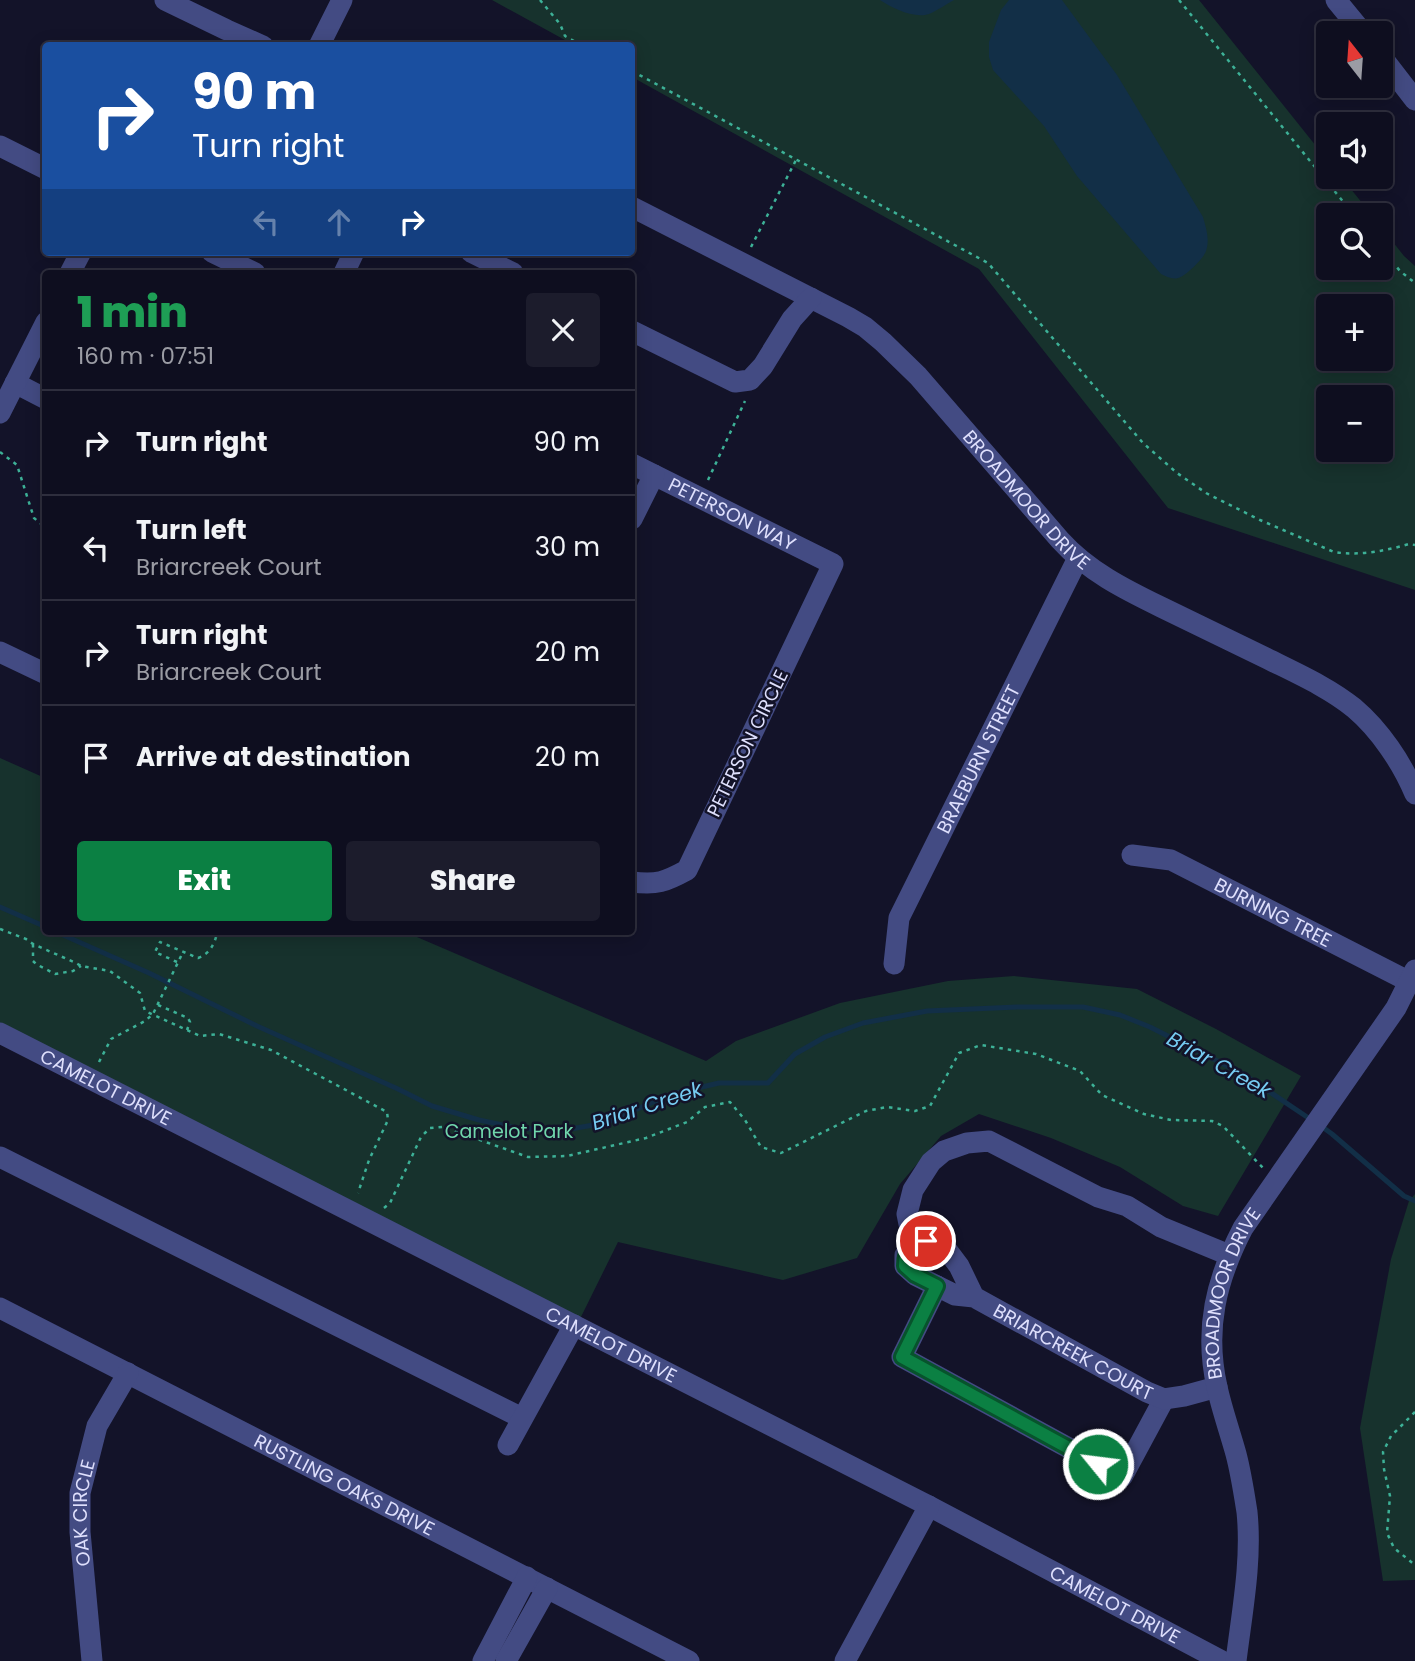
<!DOCTYPE html>
<html lang="en">
<head>
<meta charset="utf-8">
<style>
	:root { --surface:#0e0e1f; --page:#1c1c2c; --text:#f1f3f6; --muted:#9b9ca4; --line:#2e2e3d; --accent:#0b8043 }
	body { margin:0; font-family:Poppins,sans-serif; background:var(--page); color:var(--text); height:100vh; display:flex; flex-direction:column; font-size:26px; white-space:nowrap }
	* { box-sizing:border-box; margin:0 }
	p { font-size:23px; color:var(--muted) }
	.icon { flex:none; width:38px; height:38px; fill:none; stroke:currentColor; stroke-width:2; stroke-linecap:round; stroke-linejoin:round }
	.map { position:relative; flex:1; overflow:hidden }
	.details { position:absolute; left:42px; top:270px; width:593px; height:665px; display:flex; flex-direction:column; background:var(--surface); border-radius:7px; box-shadow:0 4px 18px #0003,0 0 0 2px var(--line) }
	.details>* { flex:none }
	.banner { position:absolute; left:42px; top:42px; width:593px; height:214px; border-radius:7px; box-shadow:0 4px 18px #0003,0 0 0 2px var(--line); background:#1a4fa0; color:#fff; overflow:hidden }
	.needle { width:46px; rotate:343deg }
	.fabs { position:absolute; left:1316px; top:21px; display:grid; gap:14px }
	.fabs a { display:grid; place-items:center; width:77px; height:77px; border-radius:7px; background:var(--surface); box-shadow:0 4px 18px #0003,0 0 0 2px var(--line); font-size:35px }
	.pin { position:absolute; display:grid; place-items:center; width:60px; height:60px; color:#fff; margin:-30px; border:4px solid #fff; border-radius:50%; box-shadow:0 2px 7px #0007 }
	.me { position:absolute; width:77px; margin:-38px; rotate:299deg; stroke-linejoin:round; filter:drop-shadow(0 0 5px #0008) }
	.turn { display:flex; align-items:center; gap:24px; height:147px; padding:0 35px; font-size:32px }
	.turn .icon { width:91px; height:91px; stroke-width:2.5 }
	.turn b { display:block; font-size:49px; line-height:60px }
	.lanes { display:flex; align-items:center; height:66px; padding:0 35px; background:#0003; justify-content:center; gap:35px; direction:ltr }
	.lanes .off { opacity:.35 }
	.round { display:grid; place-items:center; flex:none; width:74px; height:74px; border-radius:7px; background:var(--page) }
	.summary { display:flex; align-items:center; justify-content:space-between; height:119px; padding:0 35px }
	h1 { font-size:42px; font-weight:800; line-height:52px; color:#1e9e55 }
	.cta { display:flex; gap:14px; margin-top:auto; padding:14px 35px }
	.cta a { flex:1; height:80px; border-radius:7px; background:var(--accent); color:#fff; font-size:28px; font-weight:800; line-height:80px; text-align:center }
	.cta a+a { background:var(--page); color:var(--text) }
	ul { padding:0; list-style:none }
	li { display:flex; align-items:center; gap:21px; height:105px; padding:0 35px; border-top:2px solid var(--line) }
	li div { flex:1 }
	li b { display:block; font-size:26px }
	li em { font-style:normal }
	.map>svg:first-child { display:block }
	.green { fill:#17322d; fill-rule:evenodd }
	.water { fill:#122f47 }
	.lines { fill:none; stroke-linecap:round; stroke-linejoin:round }
	.stream { stroke:#122f47; stroke-width:5 }
	.path { stroke:#3db197; stroke-width:2.5; stroke-dasharray:3.5 5; stroke-linecap:butt }
	.minor { stroke:#434b83; stroke-width:21 }
	.route-casing { stroke:#07532c; stroke-width:18 }
	.route { stroke:#0b8043; stroke-width:12 }
	.labels { text-anchor:middle; stroke-width:5; stroke-linejoin:round; paint-order:stroke }
	.street-label { font-size:19px; fill:#dedffc; stroke:#131329 }
	.park-label { font-size:19px; fill:#70d6ac; stroke:#131329 }
	.water-label { font-size:21px; font-style:italic; fill:#76ccf2; stroke:#131329 }
</style>
</head>
<body>
<div class="map">
<svg width="1415" height="1661" viewBox="0 0 1415 1661">
	<rect width="100%" height="100%" fill="#131329"/>
	<g class="green">
		<path d="M492,0H1199L1328,161V177H1341L1372,215H1328V268H1381V227L1404,256L1415,266V590L1168,508L979,269L632,77V46L574,45ZM1328,306H1381V359H1328ZM1328,397H1381V450H1328Z"/>
		<path d="M0,758L45,778L46,931H403L706,1061L736,1041L840,1003L948,981L1014,976L1137,989L1216,1029L1301,1076L1218,1216L1183,1206L1120,1167L1051,1138L979,1114L941,1136L900,1184L857,1258L783,1280L618,1242L577,1325L0,1031Z"/>
		<path d="M1415,1194V1580L1383,1581L1360,1428L1391,1259L1409,1201Z"/>
	</g>
	<g class="water">
		<path d="M880,0H954C946,4 937,11 929,14C914,19 892,8 880,0Z"/>
		<path d="M1009,0H1062L1117,75L1203,217C1206,228 1210,239 1206,251C1204,258 1185,277 1178,278C1172,280 1166,276 1161,274L1077,176L1044,126L993,70L989,57V42L1001,10Z"/>
	</g>
	<g class="lines">
		<g class="stream">
			<path d="M0,907L46,927"/>
			<path d="M54,931L149,973L257,1026L398,1089L432,1106L479,1120L517,1128L559,1131L605,1123L672,1094L719,1083H768L795,1054L825,1037L863,1023L927,1011L1017,1007H1083L1120,1015L1150,1027L1243,1074L1313,1121"/>
			<path d="M1321,1126L1332,1134L1404,1196L1415,1201"/>
		</g>
		<g class="path">
			<path d="M540,0L560,24L565,36L583,46"/>
			<path d="M1179,0L1354,215"/>
			<path d="M632,71L988,263L1143,443L1177,473L1206,493L1260,520L1334,552C1359,556 1385,551 1409,544L1415,545"/>
			<path d="M751,247L796,160"/>
			<path d="M1381,248L1400,271L1415,283"/>
			<path d="M0,452L17,465L34,518L46,528"/>
			<path d="M708,480L745,401"/>
			<path d="M0,929L26,939L33,944L76,963L81,966L110,971L140,993L145,1011L200,1036L219,1034L271,1050L387,1112L388,1120L369,1160L358,1193"/>
			<path d="M33,944V961L36,964L55,974L73,971L81,966"/>
			<path d="M177,962L155,952L160,942L198,958C211,953 214,944 218,931"/>
			<path d="M158,1005L188,1018L190,1022L187,1030"/>
			<path d="M99,1062L111,1039L145,1021L153,1014L183,952"/>
			<path d="M384,1208L390,1203L421,1137L430,1128L443,1127L528,1157L567,1156L646,1138L687,1122L705,1107L730,1102L745,1120L761,1147L781,1153L866,1111L887,1107L915,1111L930,1106L959,1053L981,1045L1036,1054L1080,1071L1102,1095L1144,1114L1171,1120L1212,1121L1223,1126L1263,1168"/>
			<path d="M1415,1412L1391,1436L1383,1452L1384,1469L1390,1496L1387,1533L1394,1548L1415,1565"/>
		</g>
		<g class="minor">
			<path d="M165,0L227,30L263,46"/>
			<path d="M1336,0L1363,33"/>
			<path d="M319,46L342,0"/>
			<path d="M1381,56L1415,100"/>
			<path d="M0,146L46,169"/>
			<path id="s1" d="M632,207L848,317L865,327L883,342L918,376L1060,540C1088,571 1124,589 1161,607C1196,624 1231,641 1266,658C1296,673 1328,687 1354,708C1380,730 1402,763 1415,794"/>
			<path d="M212,252L255,273"/>
			<path d="M471,252L513,273"/>
			<path d="M70,273L81,252"/>
			<path d="M344,273L354,252"/>
			<path d="M632,331L735,382L750,380L763,366L792,319L811,298"/>
			<path d="M15,383L46,399"/>
			<path d="M0,413L46,322"/>
			<path id="s2" d="M632,464L833,564L687,870C665,882 657,885 632,882"/>
			<path d="M632,519L654,475"/>
			<path d="M0,652L46,674"/>
			<path id="s3" d="M1132,855L1171,860L1410,982"/>
			<path id="s4" d="M894,964L899,918L1078,558"/>
			<path id="s5" d="M0,1033L929,1506L1222,1661"/>
			<path d="M0,1157L522,1418"/>
			<path d="M913,1244L907,1214L913,1190L931,1162L944,1151L967,1143L989,1141L1098,1197L1127,1206L1161,1227L1229,1255"/>
			<path d="M937,1286L902,1357L1122,1477L1164,1399"/>
			<path id="s6" d="M974,1297L955,1295L915,1275L905,1266V1255L913,1244L926,1241L947,1250L959,1266L974,1297L1147,1392L1164,1399L1184,1396L1217,1387"/>
			<path id="s7" d="M0,1308L689,1661"/>
			<path d="M508,1445L574,1325"/>
			<path id="s8" d="M92,1661L80,1532V1493L97,1426L128,1373"/>
			<path d="M483,1661L527,1577"/>
			<path d="M506,1661L547,1588"/>
			<path d="M845,1661L929,1506"/>
			<path id="s9" d="M1236,1661C1242,1612 1252,1561 1247,1512C1244,1493 1241,1473 1236,1454C1230,1432 1222,1410 1217,1387C1204,1329 1216,1280 1243,1228L1396,1008L1415,970"/>
		</g>
	</g>
	<g class="lines">
		<g class="route-casing">
			<path id="route" d="M926,1241C910,1245 905,1249 905,1266L915,1275L937,1286L902,1357L1098,1464"/>
		</g>
		<use href="#route" class="route"/>
	</g>
	<g class="labels">
		<g class="street-label">
			<text dy="7" stroke="none"><textPath href="#s1" startOffset="499">BROADMOOR DRIVE</textPath></text>
			<text dy="7" stroke="none"><textPath href="#s2" startOffset="112">PETERSON WAY</textPath></text>
			<text transform="translate(747 743) rotate(-64)" y="7">PETERSON CIRCLE</text>
			<text dy="7" stroke="none"><textPath href="#s4" startOffset="224">BRAEBURN STREET</textPath></text>
			<text dy="7" stroke="none"><textPath href="#s3" startOffset="154">BURNING TREE</textPath></text>
			<text dy="7" stroke="none"><textPath href="#s5" startOffset="119">CAMELOT DRIVE</textPath></text>
			<text dy="7" stroke="none"><textPath href="#s9" startOffset="376">BROADMOOR DRIVE</textPath></text>
			<text dy="7" stroke="none"><textPath href="#s5" startOffset="686">CAMELOT DRIVE</textPath></text>
			<text dy="7" stroke="none"><textPath href="#s6" startOffset="306">BRIARCREEK COURT</textPath></text>
			<text dy="7" stroke="none"><textPath href="#s7" startOffset="387">RUSTLING OAKS DRIVE</textPath></text>
			<text dy="7" stroke="none"><textPath href="#s8" startOffset="149">OAK CIRCLE</textPath></text>
			<text dy="7" stroke="none"><textPath href="#s5" startOffset="1253">CAMELOT DRIVE</textPath></text>
		</g>
		<g class="park-label">
			<text x="509" y="1138">Camelot Park</text>
		</g>
		<g class="water-label">
			<text transform="translate(1219 1065) rotate(29)" y="7">Briar Creek</text>
			<text transform="translate(647 1106) rotate(-18)" y="7">Briar Creek</text>
		</g>
	</g>
</svg>
<div class="fabs">
<a><svg class="needle" viewBox="-14 -14 28 28"><path d="M0-13l5 13h-10z" fill="#e53935"/><path d="M0 13l5-13h-10z" fill="#9b9ca4"/></svg></a>
<a><svg class="icon" aria-label="sound" viewBox="0 0 24 24"><path d="M4 9h4l5-4v14l-5-4H4zM17 9q2 3 0 6"/></svg></a>
<a><svg class="icon" aria-label="search" viewBox="0 0 24 24"><circle cx="10" cy="10" r="6"/><path d="M15 15l6 6"/></svg></a>
<a>+</a>
<a>−</a>
</div>
<div class="pin" style="left:926px;top:1241px;background:#d93025"><svg class="icon" aria-label="arrive" viewBox="0 0 24 24"><path d="M6 21V4h12l-3 4 3 4H6"/></svg></div>
<svg class="me" style="left:1098px;top:1464px" viewBox="-20 -20 40 40"><circle r="17" fill="#0b8043" stroke="#fff" stroke-width="3"/><path d="M0-11L8 9 0 5-8 9z" fill="#fff"/></svg>
<div class="banner">
<div class="turn"><svg class="icon" aria-label="right" viewBox="0 0 24 24"><path d="M7 20v-9h11M14 6l5 5-5 5"/></svg><div><b>90 m</b>Turn right</div></div>
<div class="lanes"><svg class="icon off" aria-label="left" viewBox="0 0 24 24"><path d="M17 20v-9H6M10 6l-5 5 5 5"/></svg><svg class="icon off" aria-label="ahead" viewBox="0 0 24 24"><path d="M12 20V5M6 11l6-6 6 6"/></svg><svg class="icon" aria-label="right" viewBox="0 0 24 24"><path d="M7 20v-9h11M14 6l5 5-5 5"/></svg></div>
</div>
<section class="details">
<div class="summary"><div><h1>1 min</h1><p>160 m · 07:51</p></div><a class="round"><svg class="icon" aria-label="close" viewBox="0 0 24 24"><path d="M6 6l12 12M18 6L6 18"/></svg></a></div>
<ul>
<li><svg class="icon" aria-label="right" viewBox="0 0 24 24"><path d="M7 20v-9h11M14 6l5 5-5 5"/></svg><div><b>Turn right</b></div><em>90 m</em></li>
<li><svg class="icon" aria-label="left" viewBox="0 0 24 24"><path d="M17 20v-9H6M10 6l-5 5 5 5"/></svg><div><b>Turn left</b><p>Briarcreek Court</p></div><em>30 m</em></li>
<li><svg class="icon" aria-label="right" viewBox="0 0 24 24"><path d="M7 20v-9h11M14 6l5 5-5 5"/></svg><div><b>Turn right</b><p>Briarcreek Court</p></div><em>20 m</em></li>
<li><svg class="icon" aria-label="arrive" viewBox="0 0 24 24"><path d="M6 21V4h12l-3 4 3 4H6"/></svg><div><b>Arrive at destination</b></div><em>20 m</em></li>
</ul>
<div class="cta"><a>Exit</a><a>Share</a></div>
</section>
</div>
</body>
</html>
